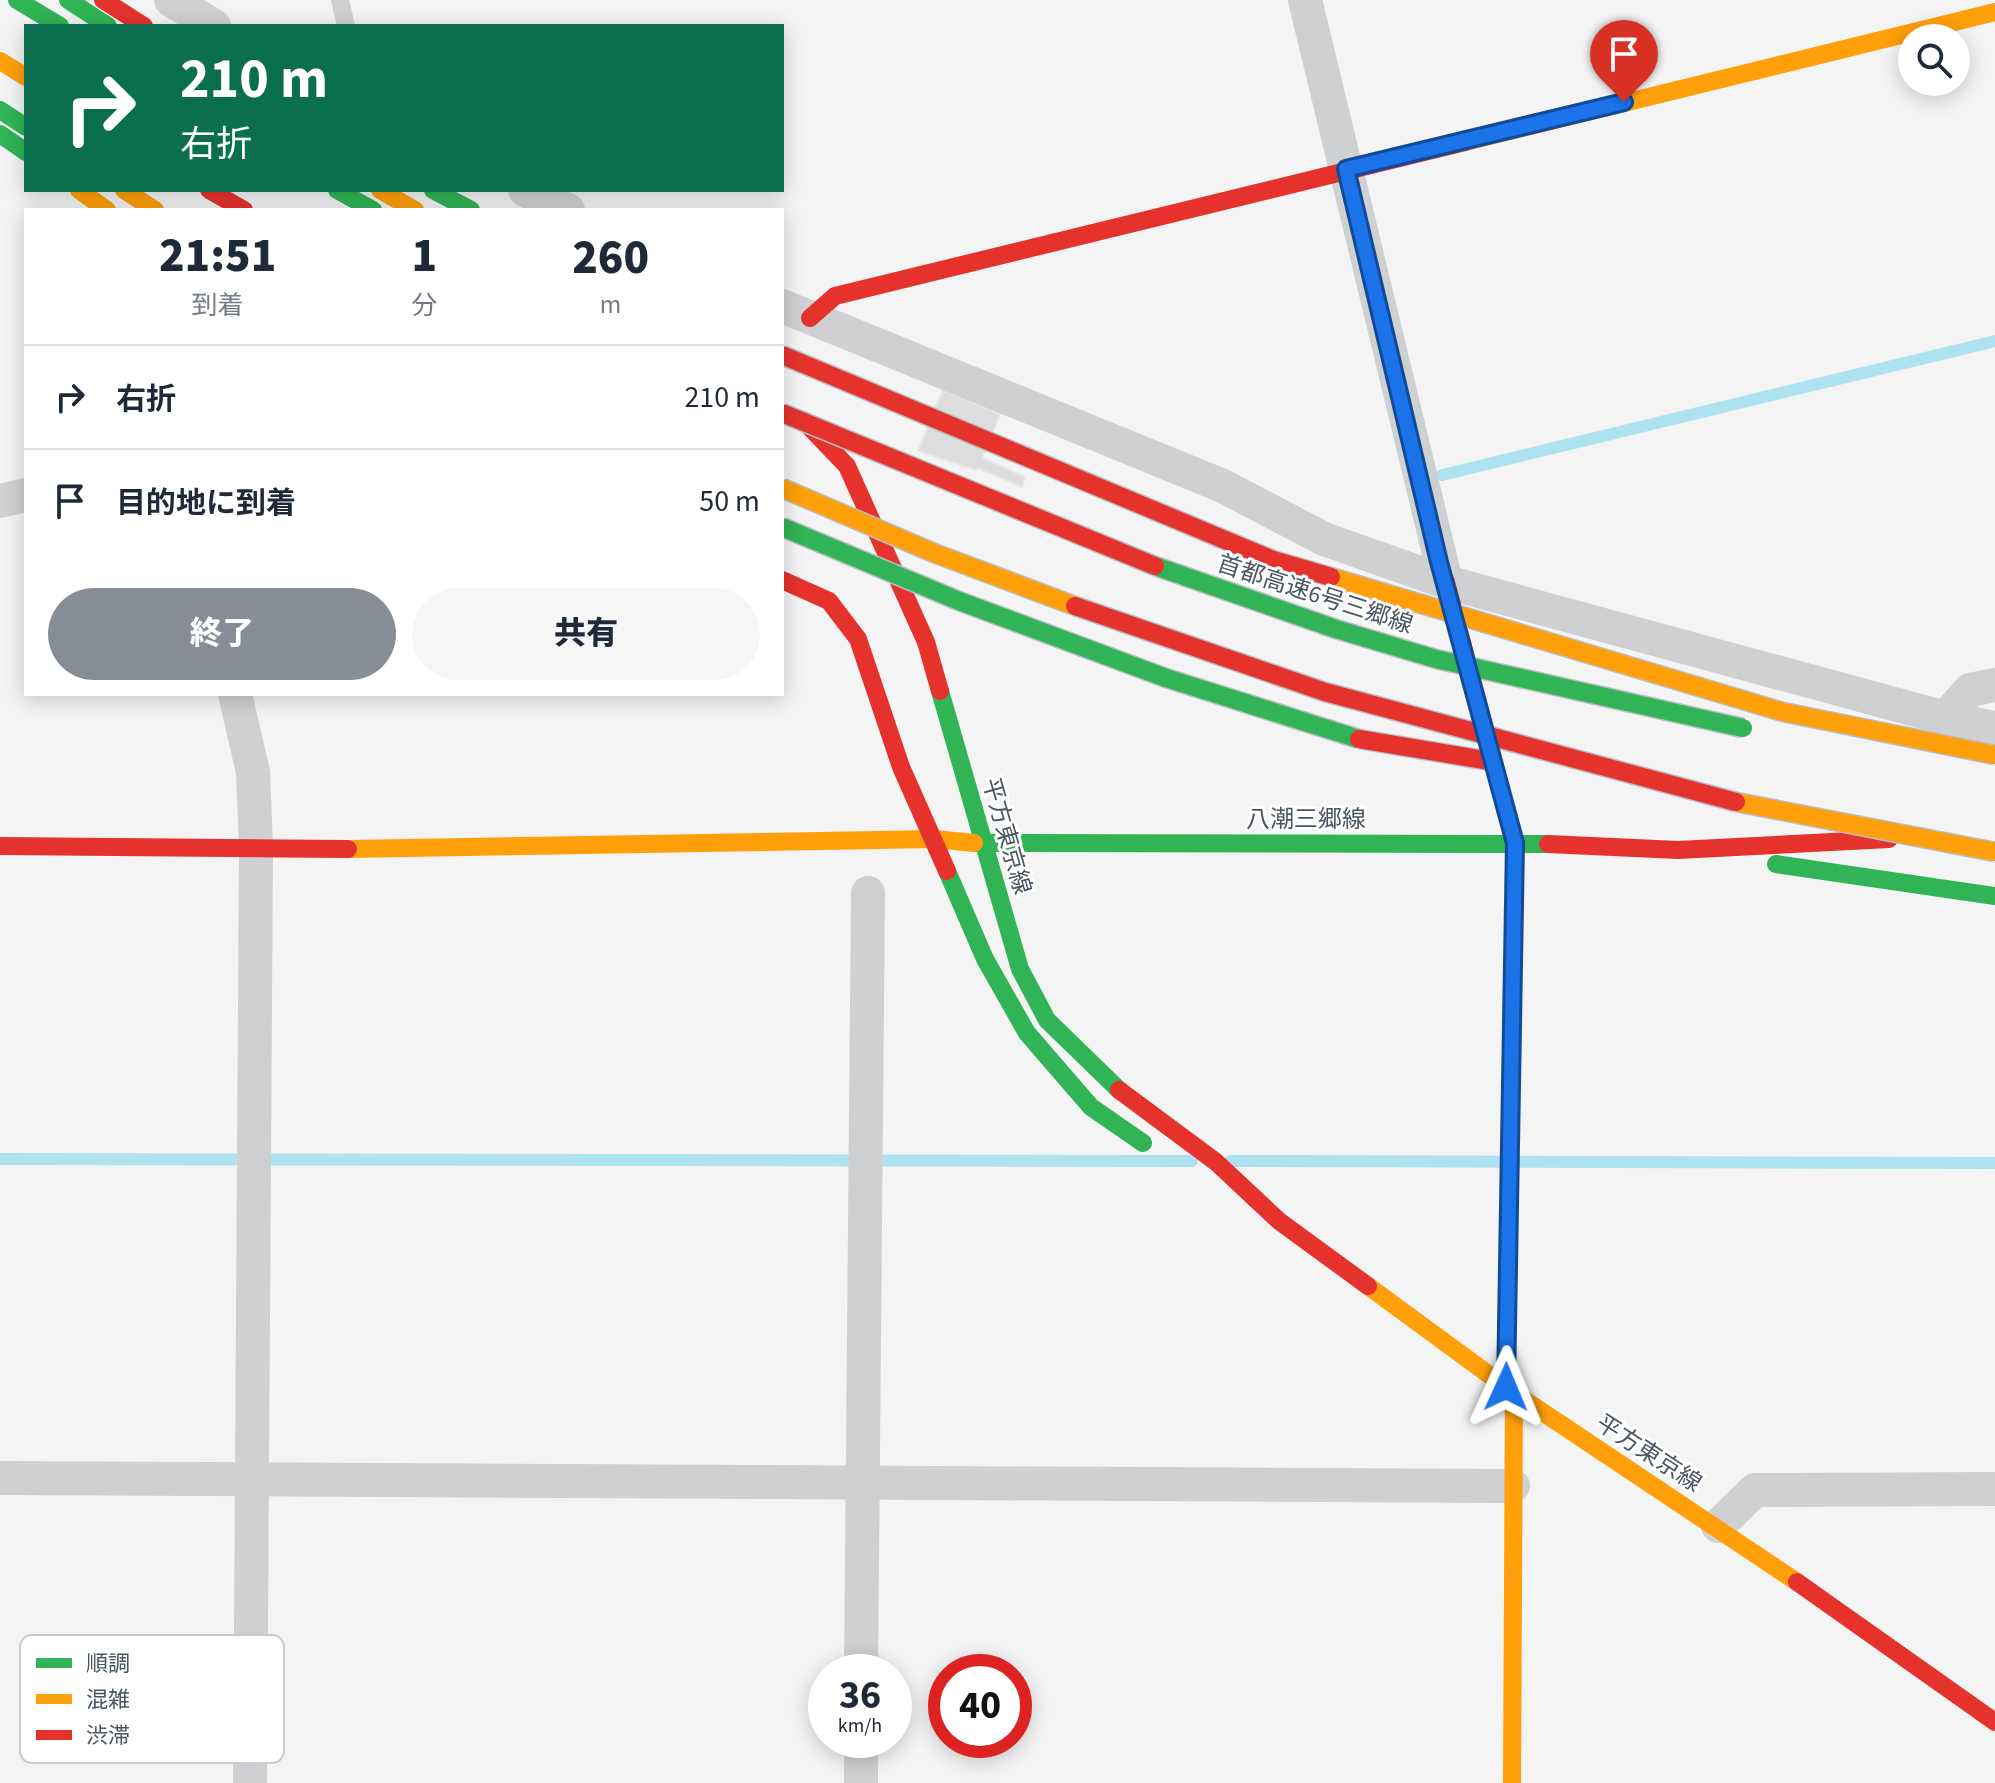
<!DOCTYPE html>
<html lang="ja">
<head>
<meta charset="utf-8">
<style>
	:root { --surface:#fff; --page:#f6f6f7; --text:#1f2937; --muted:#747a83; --line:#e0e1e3; --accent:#868d94 }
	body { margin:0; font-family:"Source Sans 3","Noto Sans JP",sans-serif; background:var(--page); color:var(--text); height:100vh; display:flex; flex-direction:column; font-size:30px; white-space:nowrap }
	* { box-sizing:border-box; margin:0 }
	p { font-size:26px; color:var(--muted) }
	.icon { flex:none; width:44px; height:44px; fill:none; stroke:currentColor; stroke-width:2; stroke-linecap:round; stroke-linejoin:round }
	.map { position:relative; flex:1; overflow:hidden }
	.sheet { position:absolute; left:24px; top:208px; width:760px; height:488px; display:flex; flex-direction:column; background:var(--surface); border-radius:0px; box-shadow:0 4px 20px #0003 }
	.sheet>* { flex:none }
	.top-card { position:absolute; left:24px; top:24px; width:760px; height:168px; border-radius:0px; box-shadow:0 4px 20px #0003; background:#0b6e4f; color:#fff; overflow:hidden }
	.tools { position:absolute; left:1898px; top:24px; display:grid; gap:16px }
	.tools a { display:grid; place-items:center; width:72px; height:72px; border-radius:50%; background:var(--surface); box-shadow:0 4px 20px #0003; font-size:40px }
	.speed { position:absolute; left:808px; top:1654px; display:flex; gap:16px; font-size:40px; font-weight:700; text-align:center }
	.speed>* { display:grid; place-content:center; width:104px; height:104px; border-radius:50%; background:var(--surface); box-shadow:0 4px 20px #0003; line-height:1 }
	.speed small { font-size:20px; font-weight:400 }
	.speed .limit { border:12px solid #d22; background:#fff; color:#111 }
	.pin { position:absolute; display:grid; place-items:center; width:68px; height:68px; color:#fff; margin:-82px -34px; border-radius:50% 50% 50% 0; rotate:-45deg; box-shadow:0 0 8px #0007 }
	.pin .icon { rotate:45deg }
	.me { position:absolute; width:88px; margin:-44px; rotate:1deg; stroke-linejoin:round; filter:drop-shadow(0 0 6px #0008) }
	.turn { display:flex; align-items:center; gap:28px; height:168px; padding:0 24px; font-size:36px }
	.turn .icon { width:104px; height:104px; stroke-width:2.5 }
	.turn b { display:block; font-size:56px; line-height:68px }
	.eta { display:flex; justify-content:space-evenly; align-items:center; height:136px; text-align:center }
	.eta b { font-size:48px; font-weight:800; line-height:56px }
	.primary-button { display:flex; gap:16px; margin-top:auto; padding:16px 24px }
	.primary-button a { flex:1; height:92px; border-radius:48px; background:var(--accent); color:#fff; font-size:32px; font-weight:800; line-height:92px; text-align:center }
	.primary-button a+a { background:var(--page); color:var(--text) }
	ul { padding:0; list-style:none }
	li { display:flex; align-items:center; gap:24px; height:104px; padding:0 24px; border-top:2px solid var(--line) }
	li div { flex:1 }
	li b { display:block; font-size:30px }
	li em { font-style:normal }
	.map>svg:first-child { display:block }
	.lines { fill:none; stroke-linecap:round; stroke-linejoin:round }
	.stream { stroke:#aee2f0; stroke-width:12 }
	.building { fill:#ddddde; stroke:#e5e6e7; stroke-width:2 }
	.lane { stroke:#ced0d2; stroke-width:18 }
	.street { stroke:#ced0d2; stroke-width:34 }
	.fast { stroke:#30b455; stroke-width:18 }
	.slow { stroke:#ff9f0a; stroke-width:18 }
	.jam { stroke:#e5322d; stroke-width:18 }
	.fast-bridge-casing { stroke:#b9bec3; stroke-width:21; stroke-linecap:butt }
	.slow-bridge-casing { stroke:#b9bec3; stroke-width:21; stroke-linecap:butt }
	.jam-bridge-casing { stroke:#b9bec3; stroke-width:21; stroke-linecap:butt }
	.fast-bridge { stroke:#30b455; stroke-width:18 }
	.slow-bridge { stroke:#ff9f0a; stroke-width:18 }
	.jam-bridge { stroke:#e5322d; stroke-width:18 }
	.route-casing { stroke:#114b97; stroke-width:20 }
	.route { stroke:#1a73e8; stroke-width:14 }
	.labels { text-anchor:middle; stroke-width:6; stroke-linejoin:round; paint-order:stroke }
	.street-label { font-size:24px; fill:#4a5661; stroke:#fff }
	.key { fill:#fff; stroke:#c9ccd0; stroke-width:2 }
	.key-label { font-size:22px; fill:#4a5661 }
</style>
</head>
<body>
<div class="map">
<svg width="1995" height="1783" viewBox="0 0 1995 1783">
	<rect width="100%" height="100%" fill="#f4f4f4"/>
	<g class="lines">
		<g class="stream">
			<path d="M1442,475L1995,341"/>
			<path d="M0,1159L1192,1161"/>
			<path d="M1230,1161L1995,1163"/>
		</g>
	</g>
	<path class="building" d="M943,390L1000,414L982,458L1025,477L1022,487L978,468L976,470L918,451Z"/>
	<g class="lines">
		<path class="lane" d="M340,0L346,26"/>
		<g class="street">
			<path d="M171,0L214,26"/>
			<path d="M1305,0L1446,582"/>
			<path d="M525,190L568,210"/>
			<path d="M782,306L1223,486L1324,539L1446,582L1945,718L1995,728"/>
			<path d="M0,501L26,495"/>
			<path d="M235,694L253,772L256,847L250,1783"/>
			<path d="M1945,718L1970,690L1995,685"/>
			<path d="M0,1478L1513,1486"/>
			<path d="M1718,1526L1755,1490L1995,1489"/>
			<path d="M861,1672L868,893"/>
			<path d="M861,1740V1783"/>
		</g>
		<g class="fast">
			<path d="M17,0L60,26"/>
			<path d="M68,0L108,26"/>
			<path d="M0,110L26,127"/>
			<path d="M0,134L26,152"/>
			<path d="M337,190L373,210"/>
			<path d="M433,190L471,210"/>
			<path d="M940,691L1020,969L1047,1020L1119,1090"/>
			<path d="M974,843L1548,844"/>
			<path d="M1776,864L1995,896"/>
			<path d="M947,871L985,959L1027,1033L1091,1107L1143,1143"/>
		</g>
		<g class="slow">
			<path d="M0,61L26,77"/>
			<path d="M1465,142L1995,12"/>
			<path d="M79,190L107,210"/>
			<path d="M124,190L155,210"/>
			<path d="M380,190L415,210"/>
			<path d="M348,849L935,839L974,843"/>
			<path d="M1368,1286L1514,1393L1797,1582"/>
			<path d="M1506,1387L1513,967"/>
			<path d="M1512,1783L1514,1393"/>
		</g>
		<g class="jam">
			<path d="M103,0L144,26"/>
			<path d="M209,190L244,210"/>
			<path d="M810,318L835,296L1465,142"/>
			<path d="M803,420L847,466L926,642L940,691"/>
			<path d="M782,580L829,601L858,639L901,767L947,871"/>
			<path d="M1446,582L1515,843L1513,967"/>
			<path d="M1548,844L1678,850L1889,839"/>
			<path d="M0,846L348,849"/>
			<path d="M1119,1090L1216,1162L1279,1221L1368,1286"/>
			<path d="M1797,1582L1995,1722"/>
		</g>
		<g class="fast-bridge-casing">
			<g id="fast-bridge">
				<path d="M782,527L959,601L1166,678L1359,739"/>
				<path d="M1155,566L1336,629L1436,659L1743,728"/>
			</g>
		</g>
		<g class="slow-bridge-casing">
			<g id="slow-bridge">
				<path d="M782,488L934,553L1075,606"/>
				<path d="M1331,577L1783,712L1995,755"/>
				<path d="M1736,802L1995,852"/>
			</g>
		</g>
		<g class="jam-bridge-casing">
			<g id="jam-bridge">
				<path d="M782,355L1273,560L1331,577"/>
				<path d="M782,413L1155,566"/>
				<path d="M1075,606L1325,692L1736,802"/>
				<path d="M1359,739L1490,761"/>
			</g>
		</g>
		<use href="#fast-bridge" class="fast-bridge"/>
		<use href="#slow-bridge" class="slow-bridge"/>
		<use href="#jam-bridge" class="jam-bridge"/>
	</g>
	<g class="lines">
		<g class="route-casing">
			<path id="route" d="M1506,1387L1515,843L1439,562L1346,169L1624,102"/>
		</g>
		<use href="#route" class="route"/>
	</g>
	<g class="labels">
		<g class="street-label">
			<text transform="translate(1315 594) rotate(18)" y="8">首都高速6号三郷線</text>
			<text x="1306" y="827">八潮三郷線</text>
			<text transform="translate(1007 836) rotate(74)" y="8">平方東京線</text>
			<text transform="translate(1649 1453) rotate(33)" y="8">平方東京線</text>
		</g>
	</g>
	<rect x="20" y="1635" width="264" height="128" rx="12" class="key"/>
	<rect x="36" y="1658" width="36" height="10" fill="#30b455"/>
	<rect x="36" y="1694" width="36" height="10" fill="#ff9f0a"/>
	<rect x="36" y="1730" width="36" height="10" fill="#e5322d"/>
	<g class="key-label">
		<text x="86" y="1671">順調</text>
		<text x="86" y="1707">混雑</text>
		<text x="86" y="1743">渋滞</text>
	</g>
</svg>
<div class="tools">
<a><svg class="icon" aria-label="search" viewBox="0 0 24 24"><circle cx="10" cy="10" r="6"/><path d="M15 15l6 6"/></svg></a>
</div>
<div class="speed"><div>36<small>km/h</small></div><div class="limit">40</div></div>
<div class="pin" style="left:1624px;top:102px;background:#d93025"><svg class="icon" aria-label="arrive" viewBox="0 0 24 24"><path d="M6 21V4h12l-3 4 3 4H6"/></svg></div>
<svg class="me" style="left:1506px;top:1387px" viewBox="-20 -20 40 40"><path d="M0-17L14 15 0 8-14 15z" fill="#1a73e8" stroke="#fff" stroke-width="4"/></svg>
<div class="top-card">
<div class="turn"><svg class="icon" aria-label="right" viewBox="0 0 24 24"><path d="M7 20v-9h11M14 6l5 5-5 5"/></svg><div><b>210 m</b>右折</div></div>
</div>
<section class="sheet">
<div class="eta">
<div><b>21:51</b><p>到着</p></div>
<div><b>1</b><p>分</p></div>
<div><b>260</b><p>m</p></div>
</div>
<ul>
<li><svg class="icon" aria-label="right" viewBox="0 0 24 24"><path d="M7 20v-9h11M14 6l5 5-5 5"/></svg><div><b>右折</b></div><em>210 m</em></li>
<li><svg class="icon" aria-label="arrive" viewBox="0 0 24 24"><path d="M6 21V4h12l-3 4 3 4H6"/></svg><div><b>目的地に到着</b></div><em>50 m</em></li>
</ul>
<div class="primary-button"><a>終了</a><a>共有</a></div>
</section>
</div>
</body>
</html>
